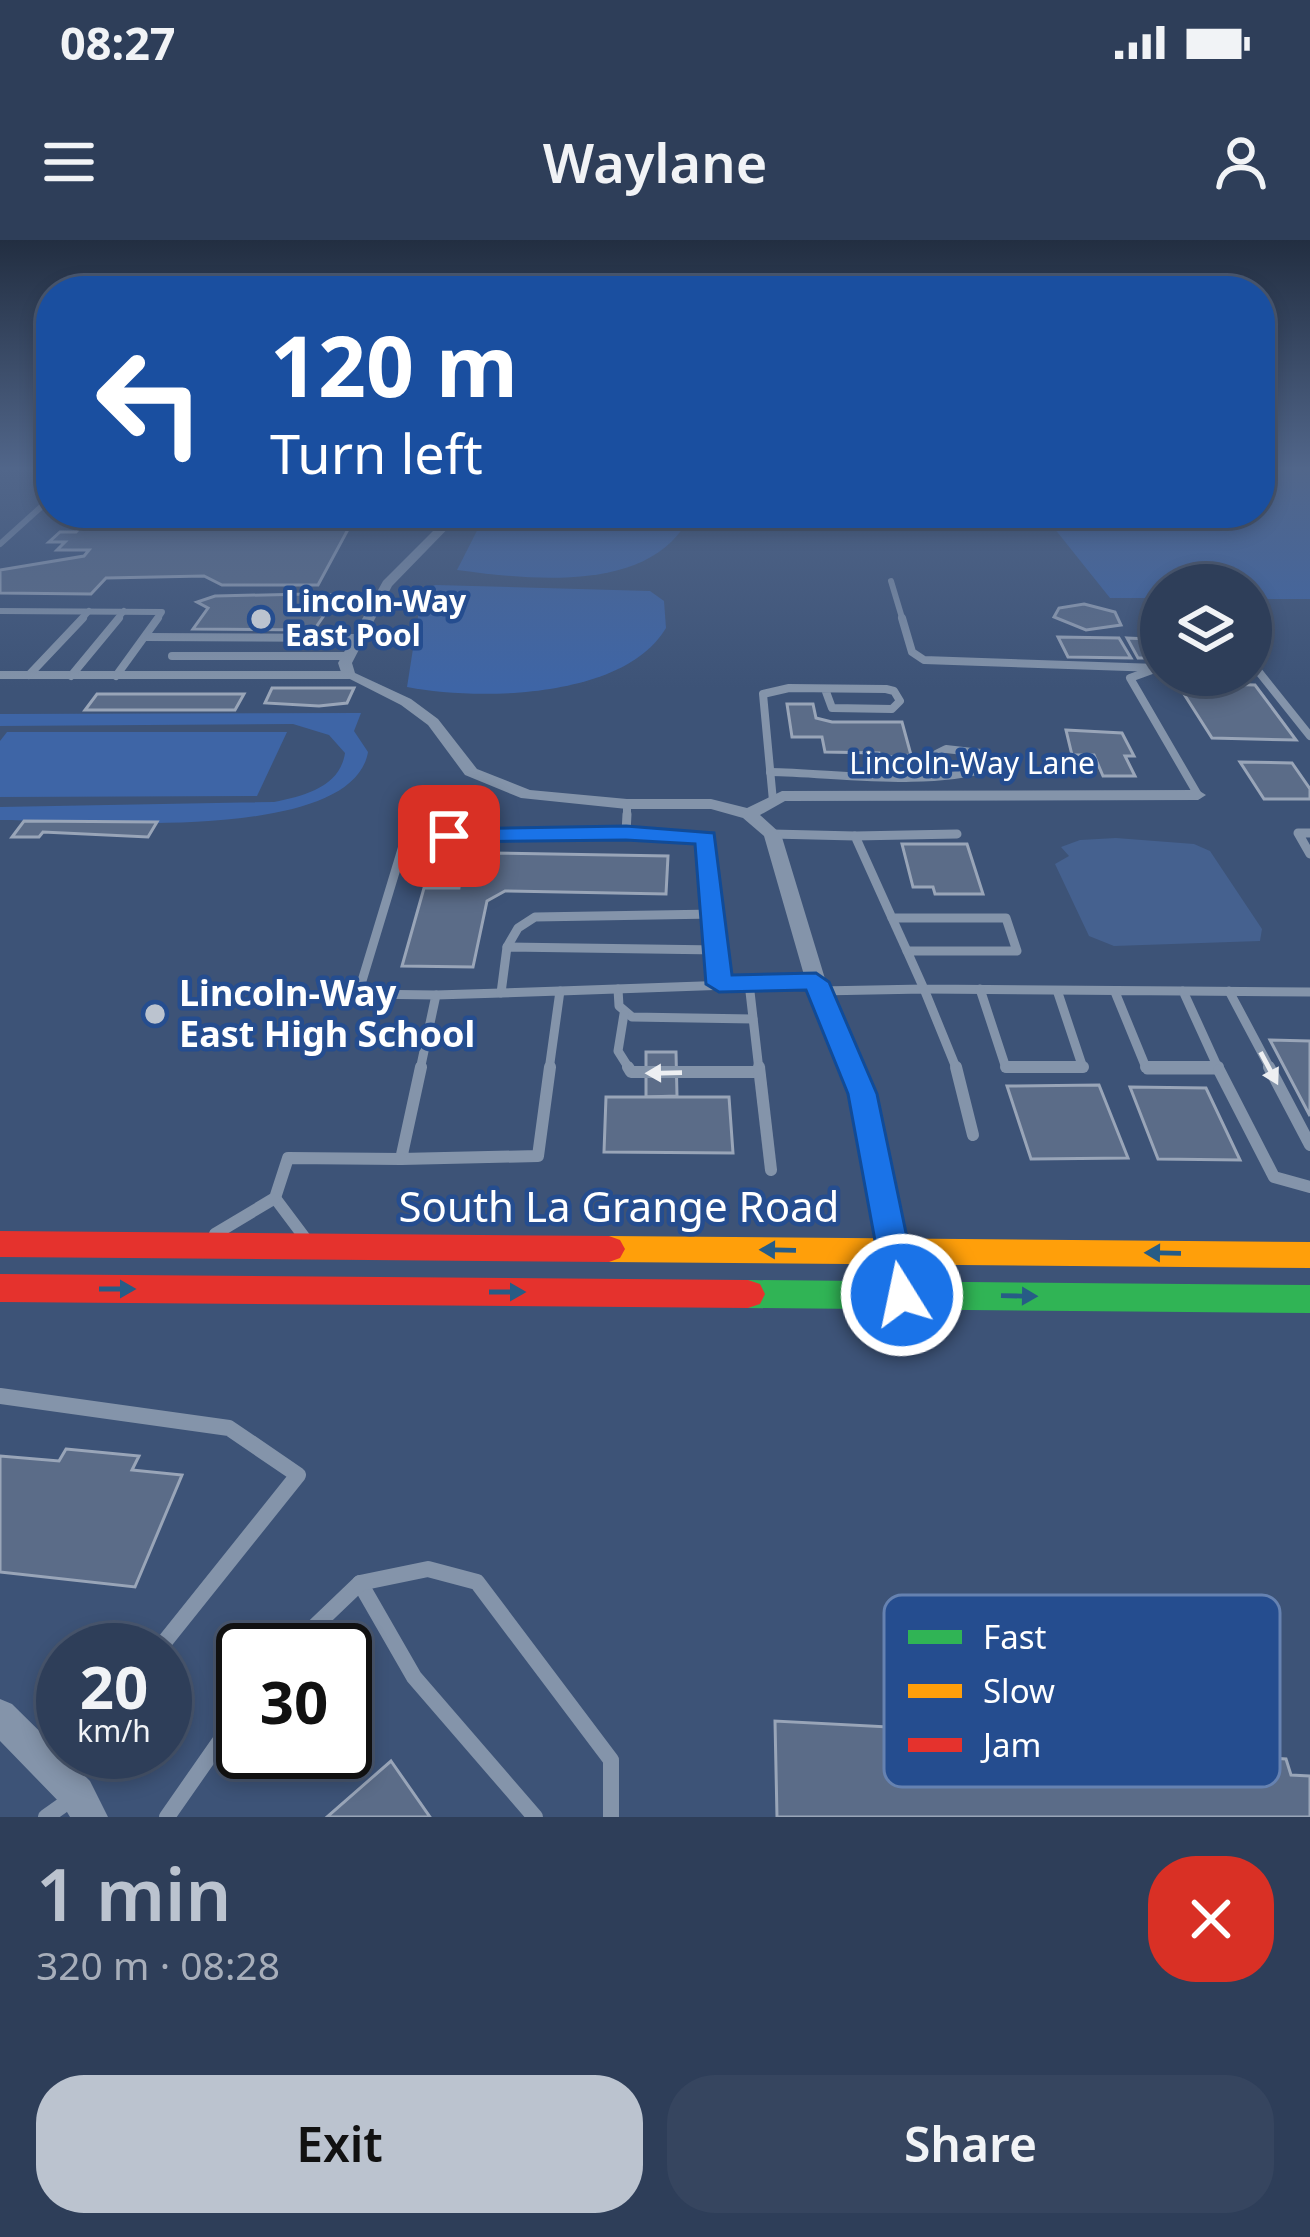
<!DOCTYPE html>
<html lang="en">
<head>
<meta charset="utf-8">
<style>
	:root { --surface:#2e3e59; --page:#36455f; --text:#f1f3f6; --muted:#a7aeba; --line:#49576f; --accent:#bbc3cf }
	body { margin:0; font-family:"Noto Sans",sans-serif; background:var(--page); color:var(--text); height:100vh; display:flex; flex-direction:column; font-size:45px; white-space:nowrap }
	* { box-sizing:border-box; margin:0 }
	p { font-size:39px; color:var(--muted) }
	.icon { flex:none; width:66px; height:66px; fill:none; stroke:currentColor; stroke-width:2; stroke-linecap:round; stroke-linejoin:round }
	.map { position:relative; height:1577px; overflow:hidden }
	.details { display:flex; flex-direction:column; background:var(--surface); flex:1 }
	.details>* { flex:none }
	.banner { position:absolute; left:36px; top:36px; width:1239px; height:252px; border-radius:48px; box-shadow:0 6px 18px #0003,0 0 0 3px var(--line); background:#1a4fa0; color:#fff; overflow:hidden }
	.controls { position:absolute; left:1140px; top:324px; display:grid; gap:24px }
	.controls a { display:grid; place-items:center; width:132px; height:132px; border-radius:50%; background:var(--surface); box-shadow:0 6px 18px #0003,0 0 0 3px var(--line); font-size:60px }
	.speed { position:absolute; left:36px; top:1383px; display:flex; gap:24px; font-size:60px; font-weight:700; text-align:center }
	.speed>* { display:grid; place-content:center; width:156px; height:156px; border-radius:50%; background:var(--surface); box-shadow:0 6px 18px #0003,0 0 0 3px var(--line); line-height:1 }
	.speed small { font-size:30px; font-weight:400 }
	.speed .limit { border:6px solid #111; border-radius:18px; background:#fff; color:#111 }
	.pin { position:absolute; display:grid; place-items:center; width:102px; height:102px; color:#fff; margin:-51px; border-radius:24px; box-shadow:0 6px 18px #0006 }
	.me { position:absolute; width:132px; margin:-66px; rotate:350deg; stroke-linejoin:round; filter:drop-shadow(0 0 9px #0008) }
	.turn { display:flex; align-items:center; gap:42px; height:252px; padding:0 36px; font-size:54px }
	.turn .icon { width:156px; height:156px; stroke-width:2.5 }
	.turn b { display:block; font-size:84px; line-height:102px }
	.round { display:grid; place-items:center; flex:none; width:126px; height:126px; border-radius:48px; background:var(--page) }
	.head { display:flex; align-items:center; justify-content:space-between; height:204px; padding:0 36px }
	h1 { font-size:72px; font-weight:600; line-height:90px; color:var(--accent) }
	.action { display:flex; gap:24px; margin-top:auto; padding:24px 36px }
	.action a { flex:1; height:138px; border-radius:48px; background:var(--accent); color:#111; font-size:48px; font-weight:600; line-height:138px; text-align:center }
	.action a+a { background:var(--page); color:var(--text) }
	.status { display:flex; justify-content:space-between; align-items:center; height:84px; padding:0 60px; background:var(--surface); direction:ltr }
	.status svg { height:33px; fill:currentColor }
	header { display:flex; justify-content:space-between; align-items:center; height:156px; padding:0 36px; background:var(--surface); font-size:54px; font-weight:600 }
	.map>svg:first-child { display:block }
	.green { fill:#3e65a6 }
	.water { fill:#45618f }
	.building { fill:#5b6c88; stroke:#99a5b8; stroke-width:3 }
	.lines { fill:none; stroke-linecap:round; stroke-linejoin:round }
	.lane-far4 { stroke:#8494aa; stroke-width:6 }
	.lane-far3 { stroke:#8494aa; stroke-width:8 }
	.lane-far2 { stroke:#8494aa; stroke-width:9 }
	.lane-far1 { stroke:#8494aa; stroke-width:12 }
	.lane { stroke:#8494aa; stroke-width:16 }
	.street { fill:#8494aa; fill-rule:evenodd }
	.fast { fill:#30b455; fill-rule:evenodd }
	.slow { fill:#ff9f0a; fill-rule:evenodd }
	.jam { fill:#e5322d; fill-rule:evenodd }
	.oneway { fill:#edeff2 }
	.oneway2 { fill:#275c86 }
	.route { fill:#1a73e8; stroke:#114b97; stroke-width:3 }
	.poi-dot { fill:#bbc3cf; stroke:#254d8f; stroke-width:4.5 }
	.labels { text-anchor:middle; stroke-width:9; stroke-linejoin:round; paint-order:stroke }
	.far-poi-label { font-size:30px; font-weight:bold; fill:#fff; stroke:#254d8f; text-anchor:start }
	.far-street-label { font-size:30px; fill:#fff; stroke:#254d8f }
	.poi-label { font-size:36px; font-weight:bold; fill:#fff; stroke:#254d8f; text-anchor:start }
	.near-street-label { font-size:42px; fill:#fff; stroke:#254d8f }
	.key { fill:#254d8f; stroke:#6682b1; stroke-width:3 }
	.key-label { font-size:33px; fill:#fff }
</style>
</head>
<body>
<div class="status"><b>08:27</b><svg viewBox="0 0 49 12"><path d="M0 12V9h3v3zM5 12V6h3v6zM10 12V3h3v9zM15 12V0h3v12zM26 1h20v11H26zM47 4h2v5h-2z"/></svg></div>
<header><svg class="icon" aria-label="menu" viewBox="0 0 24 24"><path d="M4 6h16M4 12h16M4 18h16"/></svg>Waylane<svg class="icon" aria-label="person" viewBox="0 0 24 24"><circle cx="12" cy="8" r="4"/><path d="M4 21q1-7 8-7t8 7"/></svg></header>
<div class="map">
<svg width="1310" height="1577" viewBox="0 0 1310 1577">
	<rect width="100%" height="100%" fill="#3d5377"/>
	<g class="green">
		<path d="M1260,227H1310V359H1251V345H1161V358H1110L1042,273H1260Z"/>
		<path d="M486,273H669L679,274L683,288C638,353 525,339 457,330Z"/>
		<path d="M435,345L650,351L664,361L666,388C624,459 478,461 407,447L422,351Z"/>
		<path d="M361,473L354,491L368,512C352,606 74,580 0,580V567L274,562C304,556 340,547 345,513L329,495L293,484L0,486V474Z"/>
		<path d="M7,492H287L257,556L0,557V501Z"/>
	</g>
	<path class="water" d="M1116,598L1194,604L1210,611L1262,689L1260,701L1114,706L1089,696L1055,624L1069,616L1061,607L1080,600Z"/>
	<g class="building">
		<path d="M94,273L306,274L302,282H352L318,345H222L204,336L106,338L91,354L0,353V330L84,316L89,310H57L65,302H49L60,292H76Z"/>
		<path d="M307,354L338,355L314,390L193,389L208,368L197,362L215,356Z"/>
		<path d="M1084,364L1115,372L1121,385L1086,390L1054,377L1059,368Z"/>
		<path d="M1058,397L1119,398L1131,418L1068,417Z"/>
		<path d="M1127,398L1148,399L1160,418H1138Z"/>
		<path d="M1177,443L1255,445L1296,500L1212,498Z"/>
		<path d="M272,448H354L347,463L319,466L265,463Z"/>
		<path d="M97,454H244L235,470H85Z"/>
		<path d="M787,464H813L816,478L832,482H902L911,515L880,518L879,513L825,512L822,497H792Z"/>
		<path d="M1066,490L1122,493L1134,516H1125L1135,536H1103L1094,515H1072Z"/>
		<path d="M1240,522L1292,523L1310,549V559H1264Z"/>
		<path d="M24,581L157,582L148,597L43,592L39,597H12Z"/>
		<path d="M902,604H967L983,654H935L933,647H913Z"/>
		<path d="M490,613L668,616L666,654L505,651L487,661L473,727L402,726L424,648H459L460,642L485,635Z"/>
		<path d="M1270,800L1310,801V876Z"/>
		<path d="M646,812H676L677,856L646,857Z"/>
		<path d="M1099,845L1128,918L1031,919L1007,846Z"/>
		<path d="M1130,847L1206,848L1240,920L1158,919Z"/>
		<path d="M606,857H729L733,913L604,912Z"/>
		<path d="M66,1209L139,1216L132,1230L182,1235L135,1347L0,1332V1216L59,1221Z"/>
		<path d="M1070,1448L1152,1453L1166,1512L1286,1519L1291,1535L1310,1536V1577H777L775,1481L1079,1497Z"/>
		<path d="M391,1521L430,1577H327Z"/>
	</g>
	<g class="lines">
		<g class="lane-far4">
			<path d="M0,304L51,258"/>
			<path d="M891,341L903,381"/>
			<path d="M0,371L162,372L156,381"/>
			<path d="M80,381L89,371"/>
			<path d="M116,381L124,371"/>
		</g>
		<g class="lane-far3">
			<path d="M902,378L912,412L924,420L1158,428"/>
			<path d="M146,397L357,398"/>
			<path d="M172,416H348"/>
			<path d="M1251,422L1310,496"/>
			<path d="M1152,430L1130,438L1198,555"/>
			<path d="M0,435H349"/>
			<path d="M29,435L83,378"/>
			<path d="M71,436L119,378"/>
			<path d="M116,436L158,378"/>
			<path d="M770,532C835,533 927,547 988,528L981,513L946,509L936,514L940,534"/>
			<path d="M773,561L763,454L789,448L886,449L894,451L900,461L892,469L832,468L825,449"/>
			<path d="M627,577V564"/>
		</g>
		<g class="lane-far2">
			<path d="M626,593L627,574"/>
			<path d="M1310,593H1298L1310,614"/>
			<path d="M772,594L855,596L892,678H1006L1017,711H907L924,749L1183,751L1219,830H1147L1115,752"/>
			<path d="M855,596L957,594"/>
			<path d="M892,678L907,711"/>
			<path d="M507,707L518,688L535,677L715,674"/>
			<path d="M719,710V744"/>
			<path d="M749,743L759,830"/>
			<path d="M618,749L619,766L632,777L753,779"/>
			<path d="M980,749L1006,828H1083L1058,753"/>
			<path d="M560,751L816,742"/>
			<path d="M820,751L924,749L957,830"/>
			<path d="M1183,751L1310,752"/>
			<path d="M1229,751L1271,830"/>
			<path d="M436,755L501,753"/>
			<path d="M624,774L618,811L630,830"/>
			<path d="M420,830L436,755L358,754L406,596L626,593"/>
			<path d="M549,830L560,751L501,753L507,707L719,710L706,598L626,593"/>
		</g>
		<g class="lane-far1">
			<path d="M421,827L401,919L538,916L550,827"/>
			<path d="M628,827L631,832H759"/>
			<path d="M759,827L771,930"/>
			<path d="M956,827L973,895"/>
			<path d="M1006,827H1083"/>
			<path d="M1146,827H1218"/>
			<path d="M1269,827L1310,905"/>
			<path d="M1219,830L1274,937L1310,947"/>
			<path d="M275,958L305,998"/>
			<path d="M215,994L275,958L288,918L401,919"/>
			<path d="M0,1156L6,1157"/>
		</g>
		<g class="lane">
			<path d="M0,1156L229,1188L298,1235L158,1410"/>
			<path d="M360,1343L414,1437L535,1577"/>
			<path d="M290,1410L360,1343L428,1329L477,1342L611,1520V1577"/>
			<path d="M46,1577L70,1560"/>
			<path d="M167,1577L243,1468"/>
		</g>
		<g class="street">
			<path d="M451,273H463L392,346L352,423L355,433L411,459L438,479L477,529L530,550L627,559H711L747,568L782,551L1198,550L1206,555L1198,560L785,561L760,575L781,594L826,742L874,854L915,1055L911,1063L902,1066L893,1063L889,1055L852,854L806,742L764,596L743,578L711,569H627L521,558L465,535L428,485L401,465L342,435L338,423L383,341Z"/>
			<path d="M0,1459L12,1464L90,1541L108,1577H70L64,1567L0,1501Z"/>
		</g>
		<path class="fast" d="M748,1040L1310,1045V1073L748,1068L736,1064L731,1054L736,1044Z"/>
		<path class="slow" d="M609,996L1310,1002V1028L609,1022L598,1018L593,1009L598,1000Z"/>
		<g class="jam">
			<path d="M0,991L609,996L620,1000L625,1009L620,1018L609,1022L0,1017Z"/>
			<path d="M0,1034L748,1040L760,1044L765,1054L760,1064L748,1068L0,1062Z"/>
		</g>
	</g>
	<defs><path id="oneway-solid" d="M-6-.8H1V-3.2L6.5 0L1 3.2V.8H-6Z" transform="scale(3)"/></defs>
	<g class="oneway">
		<use href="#oneway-solid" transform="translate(1269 828) rotate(62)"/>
		<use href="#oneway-solid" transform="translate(664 833) rotate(179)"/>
	</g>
	<g class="oneway2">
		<use href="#oneway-solid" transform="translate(778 1010) rotate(-179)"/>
		<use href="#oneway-solid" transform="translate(1163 1013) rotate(-179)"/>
		<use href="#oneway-solid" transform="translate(117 1049)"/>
		<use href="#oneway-solid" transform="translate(507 1052)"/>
		<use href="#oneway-solid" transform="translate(1019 1056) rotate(1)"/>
	</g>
	<linearGradient id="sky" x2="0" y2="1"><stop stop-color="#222e41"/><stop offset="0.51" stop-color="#51668a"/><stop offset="1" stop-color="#51668a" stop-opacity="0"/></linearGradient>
	<rect width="1310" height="448" fill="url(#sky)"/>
	<path class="route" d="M626,586L714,593L732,735L816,733L829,742L877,854L919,1055L914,1065L902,1069L890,1065L885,1055L848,854L806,750L719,752L706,744L695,604L626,600L449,602L438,596L449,589Z"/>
	<g class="poi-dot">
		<circle cx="261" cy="379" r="12"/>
		<circle cx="155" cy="774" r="12"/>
	</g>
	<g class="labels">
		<g class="far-poi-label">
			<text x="285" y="372">Lincoln-Way<tspan x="285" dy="34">East Pool</tspan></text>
		</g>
		<g class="far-street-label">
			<text x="972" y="534">Lincoln-Way Lane</text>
		</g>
		<g class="poi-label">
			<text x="179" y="766">Lincoln-Way<tspan x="179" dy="41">East High School</tspan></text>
		</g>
		<g class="near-street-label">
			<text x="619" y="982">South La Grange Road</text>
		</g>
	</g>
	<rect x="884" y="1355" width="396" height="192" rx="18" class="key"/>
	<rect x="908" y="1390" width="54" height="14" fill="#30b455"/>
	<rect x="908" y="1444" width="54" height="14" fill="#ff9f0a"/>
	<rect x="908" y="1498" width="54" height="14" fill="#e5322d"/>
	<g class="key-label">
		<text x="983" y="1409">Fast</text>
		<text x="983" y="1463">Slow</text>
		<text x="983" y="1517">Jam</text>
	</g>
</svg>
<div class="controls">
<a><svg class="icon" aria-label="layers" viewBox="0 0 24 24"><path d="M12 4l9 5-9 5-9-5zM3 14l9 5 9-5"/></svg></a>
</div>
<div class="speed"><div>20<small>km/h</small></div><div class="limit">30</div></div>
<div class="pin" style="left:449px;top:596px;background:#d93025"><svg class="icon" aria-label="arrive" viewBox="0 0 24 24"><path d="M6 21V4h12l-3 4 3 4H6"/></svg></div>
<svg class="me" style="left:902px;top:1055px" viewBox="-20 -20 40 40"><circle r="17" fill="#1a73e8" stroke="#fff" stroke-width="3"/><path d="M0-11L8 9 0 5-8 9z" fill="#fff"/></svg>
<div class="banner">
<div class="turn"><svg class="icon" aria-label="left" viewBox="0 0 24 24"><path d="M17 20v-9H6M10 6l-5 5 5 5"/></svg><div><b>120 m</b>Turn left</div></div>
</div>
</div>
<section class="details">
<div class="head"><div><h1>1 min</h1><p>320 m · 08:28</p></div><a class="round" style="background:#d93025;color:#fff"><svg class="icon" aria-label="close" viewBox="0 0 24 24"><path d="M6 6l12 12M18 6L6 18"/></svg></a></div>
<div class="action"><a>Exit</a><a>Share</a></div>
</section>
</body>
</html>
